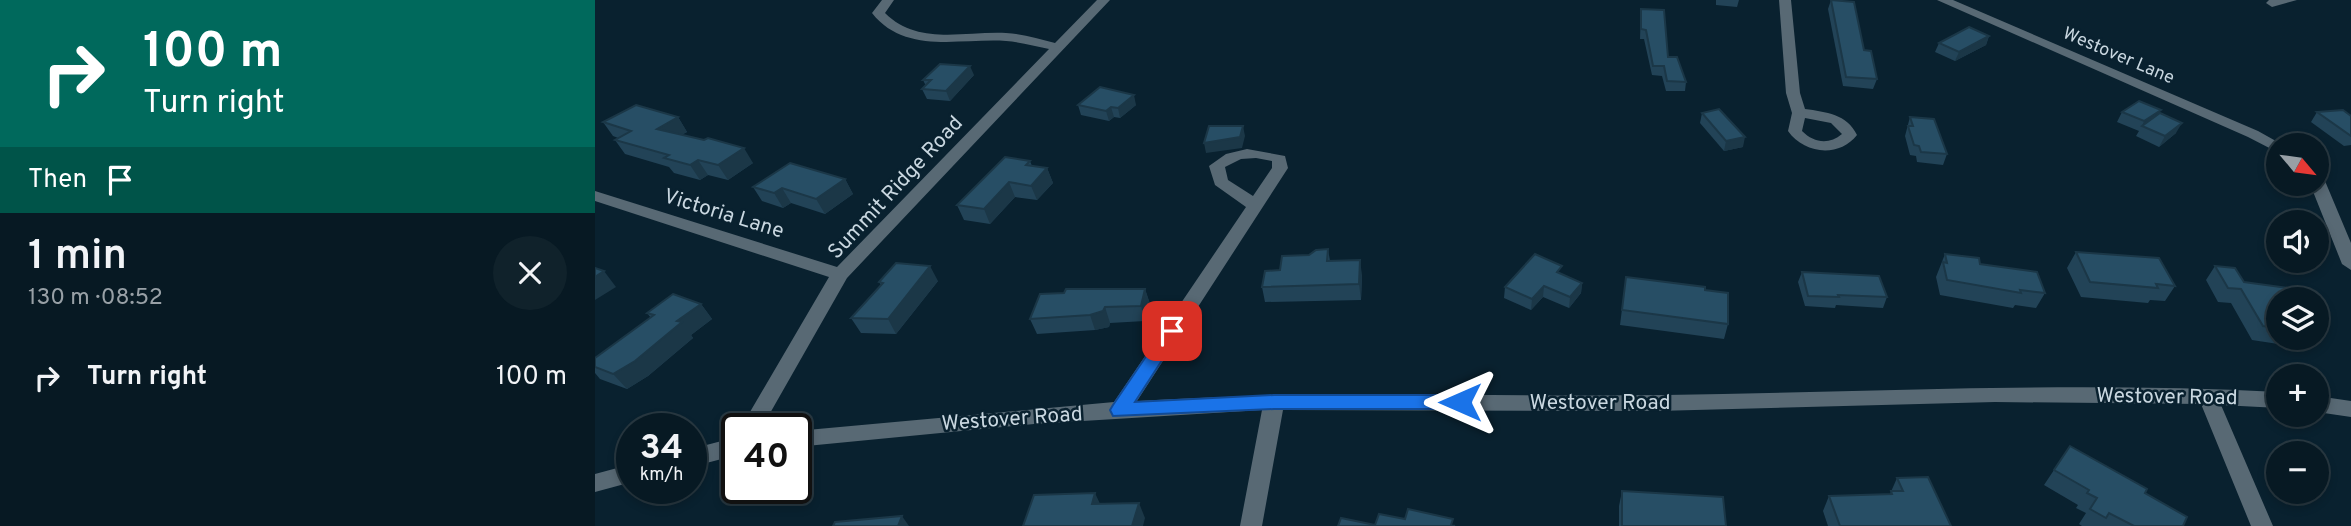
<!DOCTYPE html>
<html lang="en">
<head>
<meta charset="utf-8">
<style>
	:root { --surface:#071923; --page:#10222b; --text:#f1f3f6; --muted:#98a0a6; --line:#283841 }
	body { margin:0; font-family:Overpass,sans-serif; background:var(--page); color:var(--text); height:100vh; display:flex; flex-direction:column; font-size:26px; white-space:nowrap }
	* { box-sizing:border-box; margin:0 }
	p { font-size:23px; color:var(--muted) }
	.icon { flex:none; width:38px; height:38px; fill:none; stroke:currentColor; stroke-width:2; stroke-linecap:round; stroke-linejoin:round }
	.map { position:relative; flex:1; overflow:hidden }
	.side { display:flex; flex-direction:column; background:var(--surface); width:595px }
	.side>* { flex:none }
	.guide { background:#00695c; color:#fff; overflow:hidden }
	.needle { width:46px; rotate:119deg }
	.tools { position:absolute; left:1671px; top:133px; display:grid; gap:14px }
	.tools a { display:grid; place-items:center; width:63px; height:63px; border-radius:50%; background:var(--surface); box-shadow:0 4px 10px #0003,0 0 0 2px var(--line); font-size:35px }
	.speed { position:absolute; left:21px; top:413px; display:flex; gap:14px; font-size:35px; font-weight:700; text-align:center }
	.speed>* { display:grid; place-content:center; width:91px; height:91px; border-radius:50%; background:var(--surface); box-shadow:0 4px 10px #0003,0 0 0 2px var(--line); line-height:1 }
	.speed small { font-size:18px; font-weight:400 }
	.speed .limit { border:4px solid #111; border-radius:10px; background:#fff; color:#111 }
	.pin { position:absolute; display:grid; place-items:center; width:60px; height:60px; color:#fff; margin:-30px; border-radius:14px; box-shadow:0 4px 10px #0006 }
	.me { position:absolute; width:77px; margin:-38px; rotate:270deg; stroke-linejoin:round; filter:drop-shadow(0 0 5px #0008) }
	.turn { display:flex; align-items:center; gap:24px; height:147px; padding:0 28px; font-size:32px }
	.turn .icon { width:91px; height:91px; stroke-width:2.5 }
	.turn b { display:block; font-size:49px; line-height:60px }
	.then { display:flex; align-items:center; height:66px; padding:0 28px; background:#0003; gap:14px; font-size:26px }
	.round { display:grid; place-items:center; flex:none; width:74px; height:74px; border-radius:37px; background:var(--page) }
	.overview { display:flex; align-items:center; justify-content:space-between; height:119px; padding:0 28px }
	h1 { font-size:42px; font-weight:600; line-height:52px }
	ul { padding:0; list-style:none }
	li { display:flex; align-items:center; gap:21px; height:91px; padding:0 28px }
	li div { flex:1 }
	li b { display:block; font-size:26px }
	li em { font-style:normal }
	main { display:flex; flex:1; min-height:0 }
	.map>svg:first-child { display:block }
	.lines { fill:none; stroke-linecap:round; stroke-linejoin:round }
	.minor { fill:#586974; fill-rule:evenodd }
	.wall { fill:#224357 }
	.shaded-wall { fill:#1b3747 }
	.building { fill:#274e65; stroke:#1b3747; stroke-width:2 }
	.route { fill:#1a73e8; stroke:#114b97; stroke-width:2 }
	.labels { text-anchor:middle; stroke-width:5; stroke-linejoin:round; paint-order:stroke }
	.far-street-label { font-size:18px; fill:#c9d7e0; stroke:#09212f }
	.street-label { font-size:21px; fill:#c9d7e0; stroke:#09212f }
</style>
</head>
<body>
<main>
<section class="side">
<div class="guide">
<div class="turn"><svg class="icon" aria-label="right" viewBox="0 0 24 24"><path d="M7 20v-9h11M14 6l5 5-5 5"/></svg><div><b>100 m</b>Turn right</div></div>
<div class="then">Then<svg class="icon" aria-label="arrive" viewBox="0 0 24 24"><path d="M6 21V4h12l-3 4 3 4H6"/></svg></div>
</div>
<div class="overview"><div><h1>1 min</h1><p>130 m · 08:52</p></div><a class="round"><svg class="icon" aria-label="close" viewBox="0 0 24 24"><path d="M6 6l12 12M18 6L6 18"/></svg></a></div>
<ul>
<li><svg class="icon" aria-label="right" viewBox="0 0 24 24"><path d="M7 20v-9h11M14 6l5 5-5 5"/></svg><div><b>Turn right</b></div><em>100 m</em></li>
</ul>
</section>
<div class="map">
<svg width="1756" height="526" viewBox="0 0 1756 526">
	<rect width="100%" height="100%" fill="#09212f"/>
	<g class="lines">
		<g class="minor">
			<path d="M287,0H299L290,13C323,46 369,31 411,33C428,34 444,39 460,43L502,0H515L252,278L166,429H145L234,277L0,201V191L242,267L454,49C440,46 425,42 411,41C365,38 310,55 277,13Z"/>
			<path d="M1184,0H1196L1205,93L1210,109C1231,112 1252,114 1262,135C1244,158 1209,154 1193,131L1197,113L1191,93ZM1210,118L1236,123L1247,134C1234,145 1219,143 1207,131Z"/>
			<path d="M1342,0H1358L1663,131L1688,145H1684V153L1653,137Z"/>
			<path d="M1674,0H1702L1677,7L1671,3Z"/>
			<path d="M652,149L690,156L693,168L542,401C718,390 893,397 1070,395C1275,392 1479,381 1684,392V408L1626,405L1678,526H1656L1606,404L1400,402L1062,411L688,410L667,526H645L667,410L439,424L201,447V431L519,402L651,207L620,185L614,166L631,154ZM661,158L677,161V168L658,196L633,180L630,167L646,159Z"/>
			<path d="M1722,176L1730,181L1756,243V270L1747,264L1715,184H1722Z"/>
			<path d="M1722,396L1756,401V417L1722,412Z"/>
			<path d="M142,437V455L96,467V449Z"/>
			<path d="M37,464V482L0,492V474Z"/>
		</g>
	</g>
	<g class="wall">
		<path d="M1121,0H1144L1142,7L1121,5Z"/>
		<path d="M1236,0L1269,50L1282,79L1278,89L1248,86L1233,9Z"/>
		<path d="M1046,9L1073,57L1091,82L1090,91H1071L1067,76L1057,75L1049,39H1045Z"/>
		<path d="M1394,36L1391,45L1360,61L1340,52L1344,43Z"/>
		<path d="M379,75L355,101L332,99L327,89L331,86L328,80Z"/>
		<path d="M483,105H541L525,118L519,117L514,121L486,115Z"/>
		<path d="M1527,112L1563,115L1581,133L1564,147L1541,136L1544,131L1522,122Z"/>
		<path d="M1722,112L1756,116V145L1749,146L1716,122Z"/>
		<path d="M1107,113L1148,147L1129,151L1105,123Z"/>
		<path d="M83,117L92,132L86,135L158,163L133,180L113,175L105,180L79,173L74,167L30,154L20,140L23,138L18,136L8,122Z"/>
		<path d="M1315,117L1352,154L1348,165L1322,162L1321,156L1315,155L1310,136Z"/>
		<path d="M435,161L437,166L452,168L458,183L442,200L420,197L395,224L369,220L362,205Z"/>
		<path d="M250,179L258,194L230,214L196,203L188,208L167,201L158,187Z"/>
		<path d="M733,249L735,261L767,275L766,300L670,302L667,287L685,270L714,255Z"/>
		<path d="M1481,252L1580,286L1570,301L1555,300L1553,303L1486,297L1472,268Z"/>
		<path d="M1350,254L1385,264L1450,293L1441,308L1420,305L1418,308L1345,295L1341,277Z"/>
		<path d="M1620,266L1649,282L1684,299V338H1710L1702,347L1657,340L1636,303L1623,302L1611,280Z"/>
		<path d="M1207,272L1292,297L1288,308L1241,305L1240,308L1210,306L1203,282Z"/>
		<path d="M967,274L987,283L986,293L974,308L948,297L936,310L909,298L910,287Z"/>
		<path d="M1031,277L1110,290L1133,324L1129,339L1025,325Z"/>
		<path d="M343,281L301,334L266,333L256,318L286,285L284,282Z"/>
		<path d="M550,289L555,304L550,321L515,323L514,327L500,330L442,334L435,319Z"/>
		<path d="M106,304L117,319L96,335L98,338L53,376L32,389L5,379L0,373V358L56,318L52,313Z"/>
		<path d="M1475,446L1550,493L1588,526H1487L1484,524L1491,513L1481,508L1483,505L1449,485Z"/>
		<path d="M1302,478L1356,526H1233L1228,511L1234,496L1295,494Z"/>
		<path d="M1027,491L1131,526H1024V506Z"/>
	</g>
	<g class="shaded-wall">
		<path d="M1394,36L1391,45L1360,61L1364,52Z"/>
		<path d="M375,66L379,75L355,101L351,91Z"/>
		<path d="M539,95L541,105L525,118L523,108Z"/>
		<path d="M516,107L519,117L514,121L511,111Z"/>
		<path d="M1566,110L1560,120L1547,126L1549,121Z"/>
		<path d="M83,117L92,132L71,143L62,129Z"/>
		<path d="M1587,123L1581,133L1564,147L1570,136Z"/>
		<path d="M648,126L650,136L647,148L611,153L609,143Z"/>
		<path d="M1150,137L1148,147L1129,151L1131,141Z"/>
		<path d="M149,148L158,163L133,180L123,165Z"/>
		<path d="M103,160L113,175L105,180L95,165Z"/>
		<path d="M452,168L458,183L442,200L436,186Z"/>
		<path d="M250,179L258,194L230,214L221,199Z"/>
		<path d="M414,182L420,197L395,224L389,209Z"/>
		<path d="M187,188L196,203L188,208L179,193Z"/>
		<path d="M765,260L767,275L766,300L764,284Z"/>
		<path d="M335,266L343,281L301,334L293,319Z"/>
		<path d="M9,271L21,287L0,300V277Z"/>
		<path d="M987,283L986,293L974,308L975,297Z"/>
		<path d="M949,286L948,297L936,310L937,299Z"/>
		<path d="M550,289L555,304L550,321L546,306Z"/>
		<path d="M106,304L117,319L96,335L98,338L53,376L32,389L18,374L82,321Z"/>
		<path d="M510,307L515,323L514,327L500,330L495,315Z"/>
		<path d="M500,493L507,508L497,504Z"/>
		<path d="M544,503L550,518L548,526H537Z"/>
		<path d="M307,516L314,526H303Z"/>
	</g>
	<g class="building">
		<path d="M1236,0L1259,2L1269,50L1276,51L1282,79L1251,77Z"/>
		<path d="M1046,9L1069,10L1073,57H1082L1091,82L1072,81L1069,66H1058L1051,30L1046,29Z"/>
		<path d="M1374,27L1394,36L1364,52L1344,43Z"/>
		<path d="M345,64L375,66L351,91L327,89L336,80H328Z"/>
		<path d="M505,87L539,95L523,108L516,107L511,111L483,105Z"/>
		<path d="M1544,101L1566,110L1549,121L1527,112Z"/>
		<path d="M41,105L83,117L62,129L109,140L113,138L149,148L123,165L103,160L95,165L69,158L74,155L20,140L36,131L8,122Z"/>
		<path d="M1124,109L1150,137L1131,141L1107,113Z"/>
		<path d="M1748,110L1756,116V136L1722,112Z"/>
		<path d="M1565,113L1587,123L1570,136L1547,126Z"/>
		<path d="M1315,117L1339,119L1352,154L1326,152L1324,146L1319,145L1313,126H1318Z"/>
		<path d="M614,126H648L645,137L609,143Z"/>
		<path d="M410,157L435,161L431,165L452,168L436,186L414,182L389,209L362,205Z"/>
		<path d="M195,163L250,179L221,199L187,188L179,193L158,187Z"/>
		<path d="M733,249L732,261L765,260L764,284L667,287L670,271L685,270L687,256L714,255L721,250Z"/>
		<path d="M1481,252L1564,258L1580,286L1561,284L1563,288L1495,282Z"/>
		<path d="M940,254L967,266L962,272L987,283L975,297L949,286L937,299L910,287Z"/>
		<path d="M1350,254L1384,258L1385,264L1442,272L1450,293L1425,290L1426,293L1352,280L1348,262L1352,263Z"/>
		<path d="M301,263L335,266L293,319L256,318L288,283L284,282Z"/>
		<path d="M1620,266L1640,268L1649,282L1708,290L1714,299H1684V328L1668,326L1646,289L1633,288Z"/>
		<path d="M0,268L9,271L0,277Z"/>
		<path d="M1207,272L1284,276L1292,297L1243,295L1244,297L1213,296Z"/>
		<path d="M1031,277L1110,287V290L1133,293V324L1027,310Z"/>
		<path d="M471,289H550L546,306L510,307L508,311L495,315L435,319L445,294L469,293Z"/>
		<path d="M78,294L106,304L82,321L87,322L40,361L18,374L0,367V358L59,315L52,313Z"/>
		<path d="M1475,446L1552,489L1550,493L1592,517L1588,526H1539L1514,513L1511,518L1495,509L1502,498L1492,493L1494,490L1459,470Z"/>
		<path d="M1333,477L1356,526H1245L1234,496L1297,494L1296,491H1308L1302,478Z"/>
		<path d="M1027,491L1128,497L1131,526H1027Z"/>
		<path d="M500,493L497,504L544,503L537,526H428L439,495Z"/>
		<path d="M813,509L858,519L856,525L860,526H743L746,518L780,525L784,514L810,519Z"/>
		<path d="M307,516L303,526H238L240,522Z"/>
	</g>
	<path class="route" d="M577,325L586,331L540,402L679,395H865L874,402L865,409H679L518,416L515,410L518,405L571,327Z"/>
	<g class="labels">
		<g class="far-street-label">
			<text transform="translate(1524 55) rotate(23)" y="6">Westover Lane</text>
		</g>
		<g class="street-label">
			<text transform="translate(300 187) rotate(-47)" y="7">Summit Ridge Road</text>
			<text transform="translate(129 213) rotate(17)" y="7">Victoria Lane</text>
			<text transform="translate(1572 396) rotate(1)" y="7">Westover Road</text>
			<text x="1005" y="409">Westover Road</text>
			<text transform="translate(417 418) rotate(-4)" y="7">Westover Road</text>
		</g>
	</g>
</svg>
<div class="tools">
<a><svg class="needle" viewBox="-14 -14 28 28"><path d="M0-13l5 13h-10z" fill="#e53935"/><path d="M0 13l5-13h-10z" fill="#98a0a6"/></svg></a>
<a><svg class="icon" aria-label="sound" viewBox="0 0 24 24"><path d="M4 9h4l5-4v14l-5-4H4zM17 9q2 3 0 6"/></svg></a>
<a><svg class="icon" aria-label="layers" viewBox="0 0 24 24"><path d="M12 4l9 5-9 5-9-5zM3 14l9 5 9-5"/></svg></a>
<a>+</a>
<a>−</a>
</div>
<div class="speed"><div>34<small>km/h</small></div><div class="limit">40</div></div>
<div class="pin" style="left:577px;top:331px;background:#d93025"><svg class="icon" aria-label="arrive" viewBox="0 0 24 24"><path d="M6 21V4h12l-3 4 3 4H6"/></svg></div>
<svg class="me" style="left:865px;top:402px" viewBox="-20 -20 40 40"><path d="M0-17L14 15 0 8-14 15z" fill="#1a73e8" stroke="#fff" stroke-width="4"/></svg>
</div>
</main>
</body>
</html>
